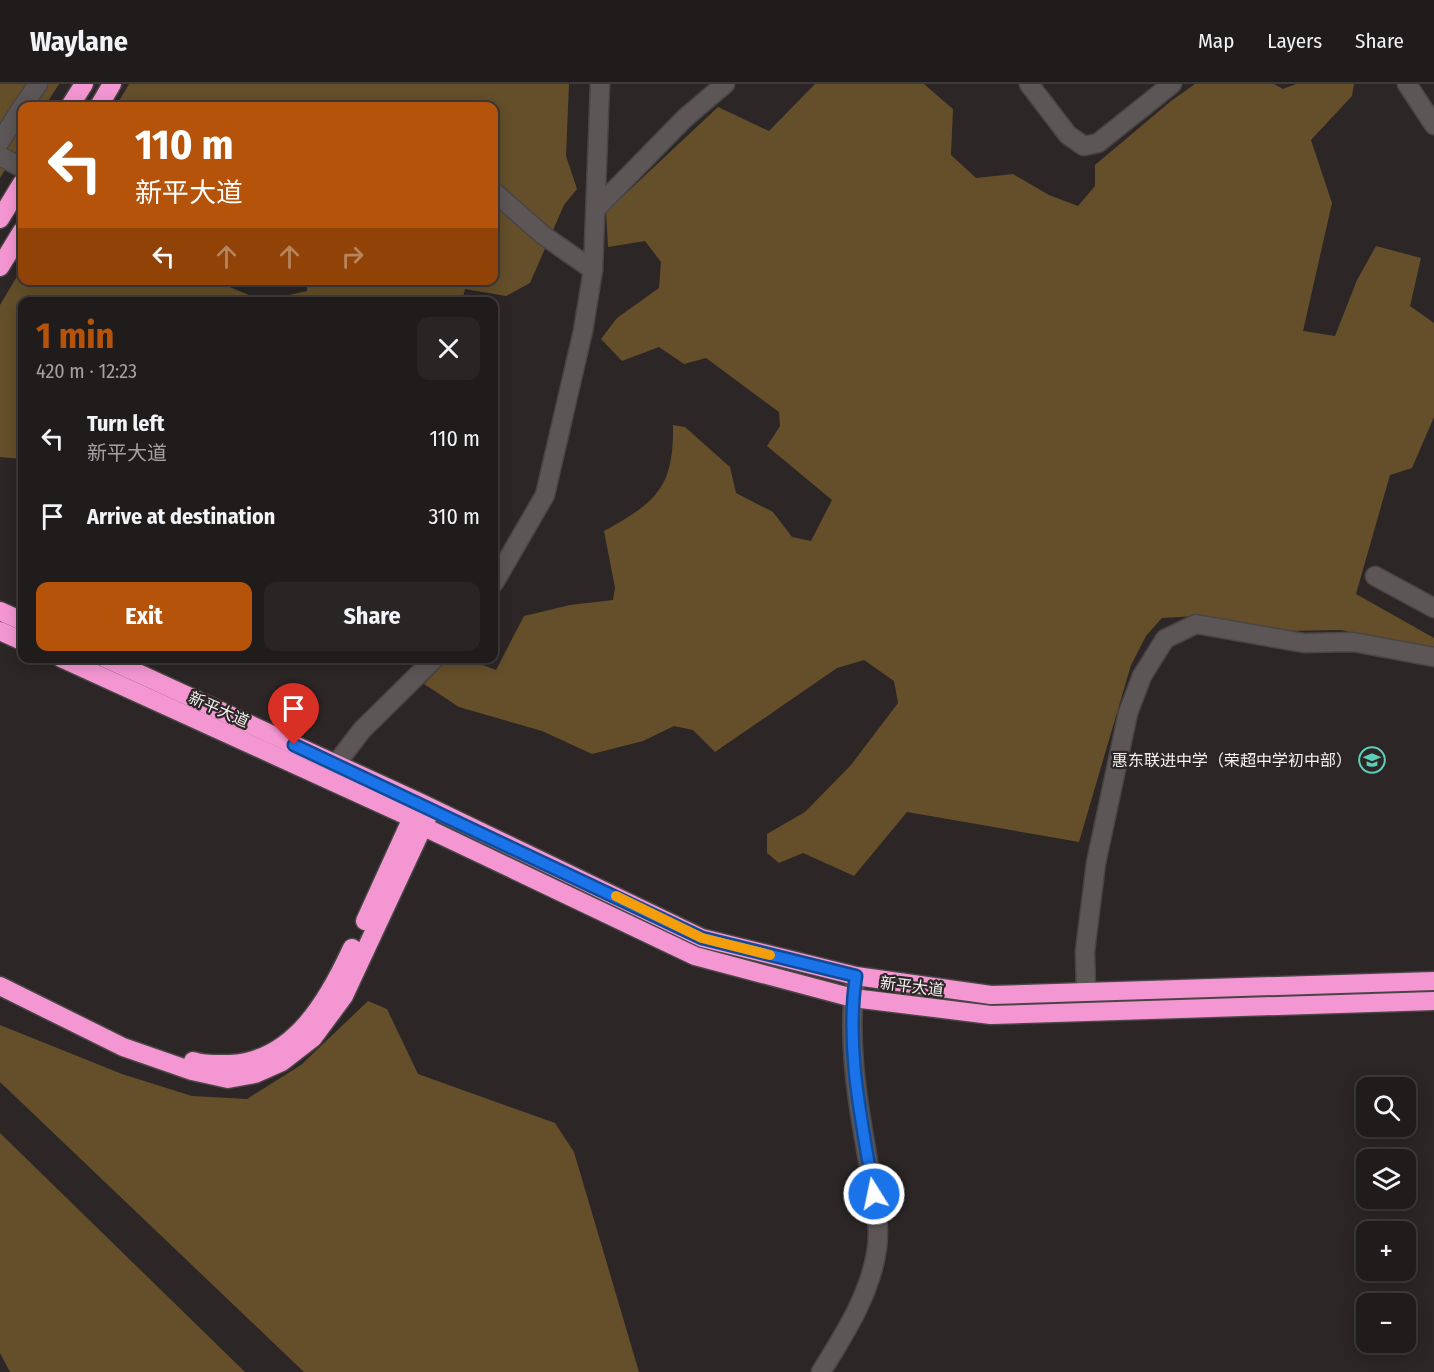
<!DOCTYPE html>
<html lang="en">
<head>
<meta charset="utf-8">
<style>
	:root { --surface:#211c1c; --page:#292525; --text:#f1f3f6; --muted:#a2a1a3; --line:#3e3a3b; --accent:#b45309 }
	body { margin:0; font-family:"Fira Sans Condensed","Noto Sans SC",sans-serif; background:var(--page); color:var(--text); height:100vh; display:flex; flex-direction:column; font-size:22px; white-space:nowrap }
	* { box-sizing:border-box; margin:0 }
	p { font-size:20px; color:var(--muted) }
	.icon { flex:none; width:33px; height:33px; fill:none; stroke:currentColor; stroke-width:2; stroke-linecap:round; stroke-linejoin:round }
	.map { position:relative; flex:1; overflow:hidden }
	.side { position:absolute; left:18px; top:213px; width:480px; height:366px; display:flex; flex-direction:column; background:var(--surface); border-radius:12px; box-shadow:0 3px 15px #0003,0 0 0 2px var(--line) }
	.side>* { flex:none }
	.banner { position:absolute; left:18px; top:18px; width:480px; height:183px; border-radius:12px; box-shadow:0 3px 15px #0003,0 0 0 2px var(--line); background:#b45309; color:#fff; overflow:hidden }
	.fabs { position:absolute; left:1356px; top:993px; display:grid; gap:12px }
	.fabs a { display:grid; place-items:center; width:60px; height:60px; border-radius:12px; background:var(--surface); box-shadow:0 3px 15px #0003,0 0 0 2px var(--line); font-size:30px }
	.pin { position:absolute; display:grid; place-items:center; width:51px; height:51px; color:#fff; margin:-62px -26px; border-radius:50% 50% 50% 0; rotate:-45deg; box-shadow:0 0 6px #0007 }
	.pin .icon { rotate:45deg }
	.me { position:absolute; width:66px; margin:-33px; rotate:350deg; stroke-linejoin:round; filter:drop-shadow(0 0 4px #0008) }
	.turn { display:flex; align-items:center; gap:21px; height:126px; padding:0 18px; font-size:27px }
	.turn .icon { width:78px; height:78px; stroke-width:2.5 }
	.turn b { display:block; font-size:42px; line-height:51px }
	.lanes { display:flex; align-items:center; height:57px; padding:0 18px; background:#0003; justify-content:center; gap:30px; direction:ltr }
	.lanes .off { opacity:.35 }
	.round { display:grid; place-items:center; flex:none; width:63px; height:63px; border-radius:12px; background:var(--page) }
	.summary { display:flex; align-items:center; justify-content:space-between; height:102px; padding:0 18px }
	h1 { font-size:36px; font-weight:700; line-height:45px; color:var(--accent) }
	.primary-button { display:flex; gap:12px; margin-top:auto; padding:12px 18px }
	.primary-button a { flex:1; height:69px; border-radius:12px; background:var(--accent); color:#fff; font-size:24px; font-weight:700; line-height:69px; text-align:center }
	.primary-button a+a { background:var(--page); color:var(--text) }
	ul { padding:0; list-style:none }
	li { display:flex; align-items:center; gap:18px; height:78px; padding:0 18px }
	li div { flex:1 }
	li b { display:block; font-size:22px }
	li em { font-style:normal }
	header { display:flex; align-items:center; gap:36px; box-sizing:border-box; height:84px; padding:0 30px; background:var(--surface); border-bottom:2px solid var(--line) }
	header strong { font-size:28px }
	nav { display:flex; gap:33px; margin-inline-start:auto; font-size:21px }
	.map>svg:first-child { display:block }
	.forest { fill:#644f2a }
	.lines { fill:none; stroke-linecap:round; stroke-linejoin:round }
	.minor-casing { stroke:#4a4545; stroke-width:21 }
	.highway-casing { stroke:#4a4545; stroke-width:21 }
	.minor { stroke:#5d5657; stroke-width:18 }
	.highway { stroke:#f396d2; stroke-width:18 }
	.route-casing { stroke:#114b97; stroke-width:15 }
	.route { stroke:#1a73e8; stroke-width:10 }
	.slow { stroke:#f59e0b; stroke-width:10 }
	.labels { text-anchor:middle; stroke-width:4.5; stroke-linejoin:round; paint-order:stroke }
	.street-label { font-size:16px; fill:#f4f0f0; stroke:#2c2626 }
	.poi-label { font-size:16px; fill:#f4f0f0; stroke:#2c2626; text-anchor:end }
</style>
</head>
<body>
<header>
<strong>Waylane</strong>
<nav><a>Map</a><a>Layers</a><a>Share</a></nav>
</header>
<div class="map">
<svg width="1434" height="1288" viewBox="0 0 1434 1288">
	<rect width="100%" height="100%" fill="#2c2626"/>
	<g class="forest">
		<path d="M0,0H59L45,22H22V58L0,94Z"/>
		<path d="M129,0H569L566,72L577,105L564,121L530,199L506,212L465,205L462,218H22V375L0,373V221L22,184V196L220,197L227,202L263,217L307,207V197L494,196V22H116Z"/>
		<path d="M815,0H924L953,25L951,71L976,94L1013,90L1049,111L1078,122L1095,102V81L1171,17L1195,0H1274L1283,5L1296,0H1354L1352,12L1311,56L1332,119L1303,247L1335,252L1357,196L1376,162L1421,174L1410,222L1434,239V333L1412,384L1390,391L1356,510L1434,554V567L1341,546L1284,547L1197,532L1162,534L1146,552L1131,581L1079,758L907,728L854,792L803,769L779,779L767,769V750L805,728L851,681L898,619L894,597L864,576L837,584L715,668L693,646L674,642L643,657L592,670L542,647L459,623L424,600L448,575H467L496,586L524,532L570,521L613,516L615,504L604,447C657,418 674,403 673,341L685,343L730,383L736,409L773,428L792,453L811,457L832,416L767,362L780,342L779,328L706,274L684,280L659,263L622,277L601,255L617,234L659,204L661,178L645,157L608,163L606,128L718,23L769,47Z"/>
		<path d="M368,917L387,925L418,990L555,1039L574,1068L639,1288H304L0,998V941L122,990L192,1012L247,1015L301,981Z"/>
		<path d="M0,1049L245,1288H10L0,1269Z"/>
	</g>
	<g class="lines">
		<g class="minor-casing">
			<g id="minor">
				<path d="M1029,0L1068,51L1084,62L1098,59L1172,0"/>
				<path d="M1407,0L1434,41"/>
				<path d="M23,22L38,0"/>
				<path d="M0,58L22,23"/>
				<path d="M0,72L22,84"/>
				<path d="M494,108L543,151L593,186"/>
				<path d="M596,125L685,34L725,0"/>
				<path d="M1375,492L1434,524"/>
				<path d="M494,499L545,411L583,247L593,186L600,0"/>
				<path d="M336,680L362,646L435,574"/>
				<path d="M1086,908L1085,867L1096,779L1128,629L1142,592L1165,555L1196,540L1304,559L1353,558L1434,573"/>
				<path d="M821,1288C844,1251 871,1209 877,1164C881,1131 871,1097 866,1065C856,1009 847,948 856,892"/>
			</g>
		</g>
		<g class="highway-casing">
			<g id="highway">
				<path d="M70,22L84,0"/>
				<path d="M99,22L112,0"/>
				<path d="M0,135L22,99"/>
				<path d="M0,183L22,147"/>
				<path d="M0,527L22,537"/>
				<path d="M0,547L22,557"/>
				<path d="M61,574L412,734L422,742L695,872L853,914L991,931L1434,917"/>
				<path d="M105,574L419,718L702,854L856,892L991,911L1434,897"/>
				<path d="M365,837L416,725"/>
				<path d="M0,902L123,963L192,987L228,995L255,990L282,978L313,954L344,912L428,732"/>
				<path d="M193,977C205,981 218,980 230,980C294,977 328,916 352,864"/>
			</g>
		</g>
		<use href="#minor" class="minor"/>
		<use href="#highway" class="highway"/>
	</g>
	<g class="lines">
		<g class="route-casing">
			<path id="route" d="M294,661L702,854L856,892C845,964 862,1039 874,1110"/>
		</g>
		<use href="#route" class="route"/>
		<path class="slow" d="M616,812L702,854L770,871"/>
	</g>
	<defs>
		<g id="school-ring" transform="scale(1.35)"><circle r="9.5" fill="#2c2626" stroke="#5cceba" stroke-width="1.5"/><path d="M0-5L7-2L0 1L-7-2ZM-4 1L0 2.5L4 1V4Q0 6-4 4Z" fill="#5cceba"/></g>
	</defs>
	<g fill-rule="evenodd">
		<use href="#school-ring" x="1372" y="676"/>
	</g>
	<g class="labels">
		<g class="street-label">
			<text transform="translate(219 625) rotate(24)" y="6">新平大道</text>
			<text transform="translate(912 902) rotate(7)" y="6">新平大道</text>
		</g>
		<g class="poi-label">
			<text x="1352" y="682">惠东联进中学（荣超中学初中部）</text>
		</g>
	</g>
</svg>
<div class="fabs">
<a><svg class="icon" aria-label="search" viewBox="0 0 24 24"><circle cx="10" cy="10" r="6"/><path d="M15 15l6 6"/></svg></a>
<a><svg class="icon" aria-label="layers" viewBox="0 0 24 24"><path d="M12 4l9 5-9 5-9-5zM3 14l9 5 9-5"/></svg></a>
<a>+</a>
<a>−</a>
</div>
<div class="pin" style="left:294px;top:661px;background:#d93025"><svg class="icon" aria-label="arrive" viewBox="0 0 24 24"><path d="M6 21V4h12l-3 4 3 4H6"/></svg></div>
<svg class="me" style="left:874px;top:1110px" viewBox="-20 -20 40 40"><circle r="17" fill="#1a73e8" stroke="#fff" stroke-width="3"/><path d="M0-11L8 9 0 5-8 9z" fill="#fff"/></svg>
<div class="banner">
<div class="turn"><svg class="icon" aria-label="left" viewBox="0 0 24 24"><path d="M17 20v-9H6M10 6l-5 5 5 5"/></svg><div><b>110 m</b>新平大道</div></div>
<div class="lanes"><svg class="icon" aria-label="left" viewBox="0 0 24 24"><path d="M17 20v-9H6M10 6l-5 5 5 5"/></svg><svg class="icon off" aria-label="ahead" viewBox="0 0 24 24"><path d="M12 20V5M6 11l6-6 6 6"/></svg><svg class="icon off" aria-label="ahead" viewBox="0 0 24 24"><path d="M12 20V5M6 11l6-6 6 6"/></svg><svg class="icon off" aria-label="right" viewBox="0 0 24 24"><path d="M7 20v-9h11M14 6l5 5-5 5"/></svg></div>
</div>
<section class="side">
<div class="summary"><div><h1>1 min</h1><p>420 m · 12:23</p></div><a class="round"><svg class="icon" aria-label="close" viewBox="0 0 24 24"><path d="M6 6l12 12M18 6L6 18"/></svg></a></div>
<ul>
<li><svg class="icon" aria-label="left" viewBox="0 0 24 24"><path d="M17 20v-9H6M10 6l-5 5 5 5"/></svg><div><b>Turn left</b><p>新平大道</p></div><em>110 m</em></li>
<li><svg class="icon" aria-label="arrive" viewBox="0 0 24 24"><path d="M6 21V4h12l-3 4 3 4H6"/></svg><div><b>Arrive at destination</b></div><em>310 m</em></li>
</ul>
<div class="primary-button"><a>Exit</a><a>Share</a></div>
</section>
</div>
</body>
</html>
